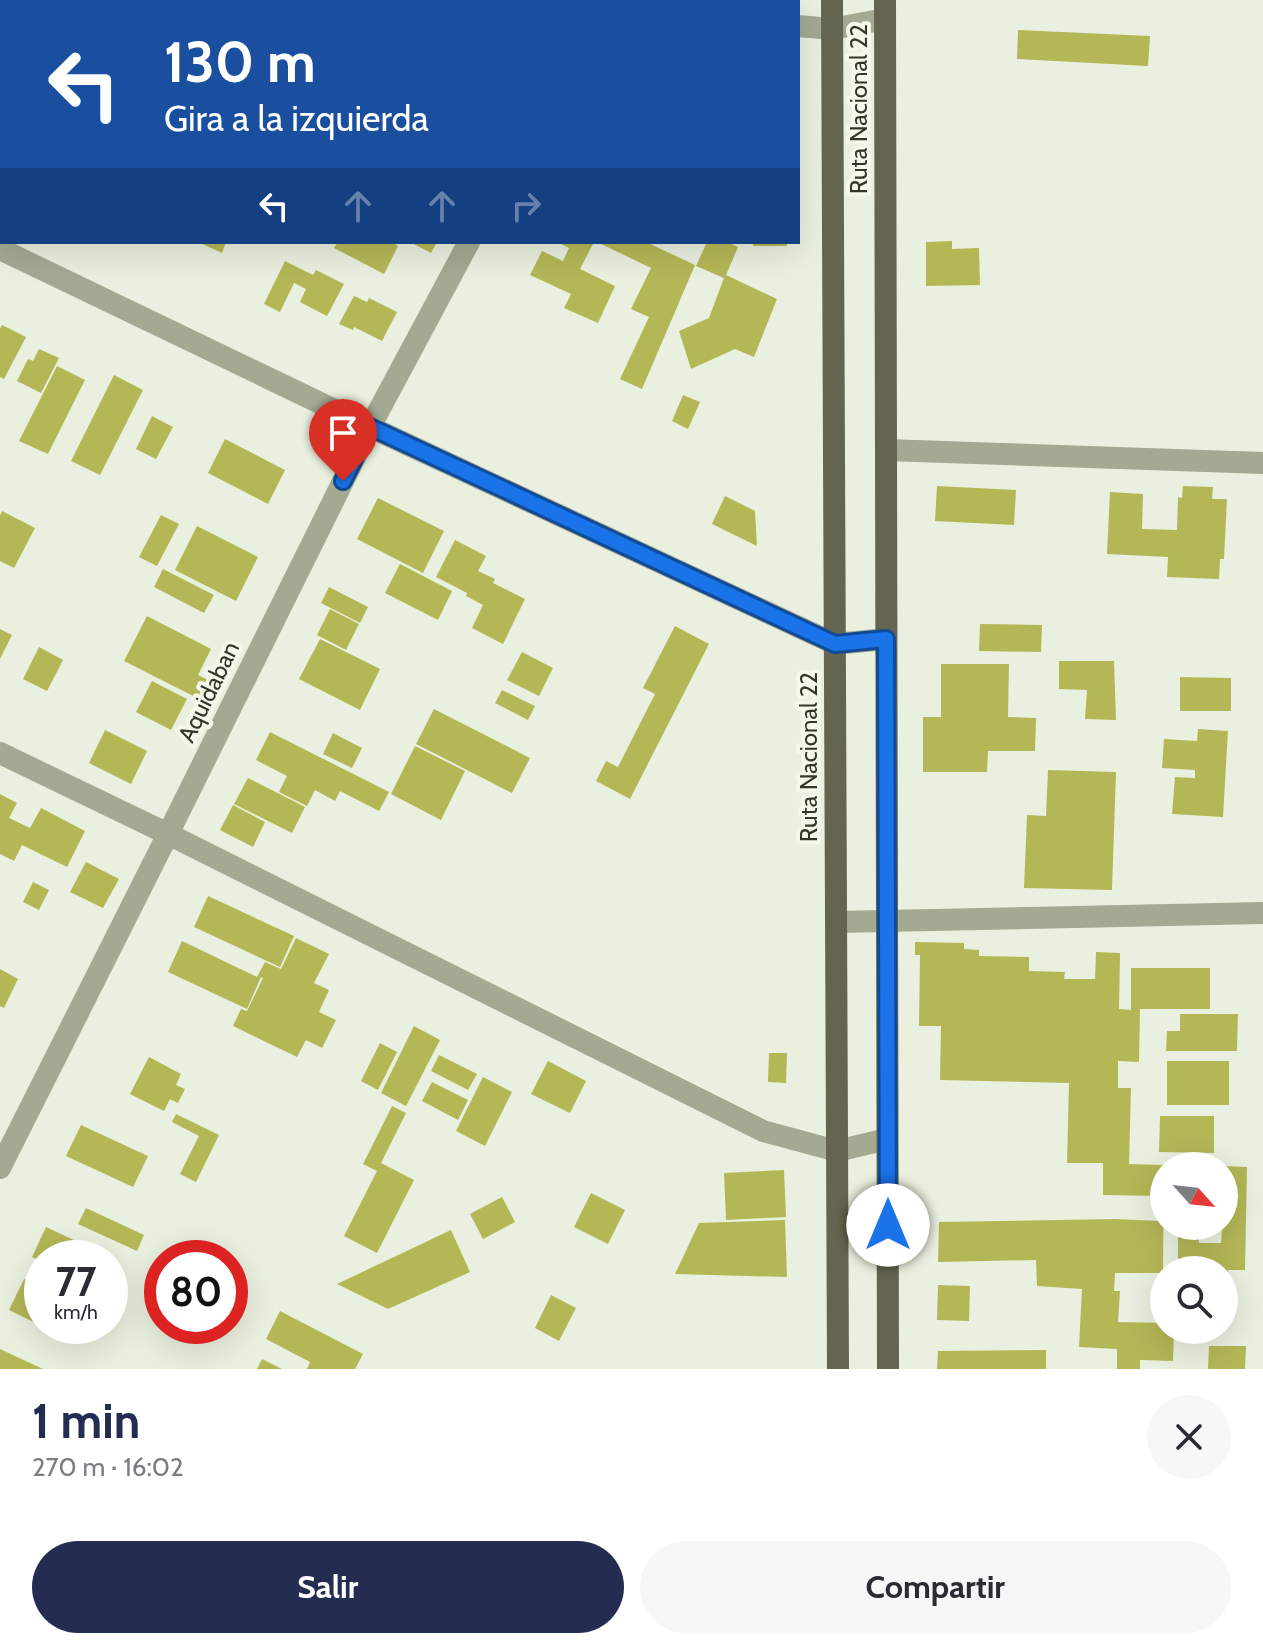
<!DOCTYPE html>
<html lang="es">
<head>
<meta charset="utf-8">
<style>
	:root { --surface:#fff; --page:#f7f7f7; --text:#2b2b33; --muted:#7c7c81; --accent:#252c52 }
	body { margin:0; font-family:Cabin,sans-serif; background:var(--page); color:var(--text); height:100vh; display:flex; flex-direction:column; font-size:30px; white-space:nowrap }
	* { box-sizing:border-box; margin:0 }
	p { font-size:26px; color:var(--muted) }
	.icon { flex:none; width:44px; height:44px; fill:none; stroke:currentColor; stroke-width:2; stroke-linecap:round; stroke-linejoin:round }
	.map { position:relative; height:1369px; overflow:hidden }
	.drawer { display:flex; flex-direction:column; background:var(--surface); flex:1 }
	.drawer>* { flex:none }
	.hud { position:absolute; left:0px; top:0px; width:800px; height:244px; box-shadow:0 8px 32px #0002; background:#1a4fa0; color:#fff; overflow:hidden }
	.needle { width:52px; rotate:117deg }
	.tools { position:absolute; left:1150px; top:1152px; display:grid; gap:16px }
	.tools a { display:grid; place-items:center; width:88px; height:88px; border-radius:50%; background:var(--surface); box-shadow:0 8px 32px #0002; font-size:40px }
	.speed { position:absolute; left:24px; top:1240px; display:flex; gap:16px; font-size:40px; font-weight:700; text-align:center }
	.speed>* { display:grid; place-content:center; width:104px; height:104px; border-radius:50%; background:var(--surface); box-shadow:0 8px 32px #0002; line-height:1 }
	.speed small { font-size:20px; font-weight:400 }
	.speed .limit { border:12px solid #d22; background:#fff; color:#111 }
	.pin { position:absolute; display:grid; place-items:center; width:68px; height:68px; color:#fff; margin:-82px -34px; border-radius:50% 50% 50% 0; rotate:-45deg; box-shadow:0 0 8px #0007 }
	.pin .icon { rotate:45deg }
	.me { position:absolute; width:88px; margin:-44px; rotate:0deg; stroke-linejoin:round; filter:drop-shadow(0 0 6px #0008) }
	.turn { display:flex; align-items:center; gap:28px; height:168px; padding:0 32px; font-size:36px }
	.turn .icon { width:104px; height:104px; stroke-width:2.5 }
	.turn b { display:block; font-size:56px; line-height:68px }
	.lanes { display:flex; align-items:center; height:76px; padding:0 32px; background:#0003; justify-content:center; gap:40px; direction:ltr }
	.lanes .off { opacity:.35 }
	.round { display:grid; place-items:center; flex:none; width:84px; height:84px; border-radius:42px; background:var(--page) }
	.headline { display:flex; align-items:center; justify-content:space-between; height:136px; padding:0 32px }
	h1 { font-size:48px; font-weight:800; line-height:60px; color:var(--accent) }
	.cta { display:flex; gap:16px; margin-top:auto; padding:16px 32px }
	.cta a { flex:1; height:92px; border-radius:48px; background:var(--accent); color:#fff; font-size:32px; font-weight:800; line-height:92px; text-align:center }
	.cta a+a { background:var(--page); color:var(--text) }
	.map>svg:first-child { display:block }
	.building { fill:#b4b756 }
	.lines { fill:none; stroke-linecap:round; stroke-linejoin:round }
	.minor { stroke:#a4a992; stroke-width:22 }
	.trunk { stroke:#636550; stroke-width:22 }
	.route-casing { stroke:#114b97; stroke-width:20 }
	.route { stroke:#1a73e8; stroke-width:14 }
	.labels { text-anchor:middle; stroke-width:8; stroke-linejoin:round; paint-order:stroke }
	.street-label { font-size:24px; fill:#34362a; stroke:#f4f8eb }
</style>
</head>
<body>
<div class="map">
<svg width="1263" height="1369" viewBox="0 0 1263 1369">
	<rect width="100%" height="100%" fill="#eaf0df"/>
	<g class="building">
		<path d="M1018,30L1150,36L1148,66L1017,59Z"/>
		<path d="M952,241V249L979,248L980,285L926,286V242Z"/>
		<path d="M198,242H226L222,253Z"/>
		<path d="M338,242H391L398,246L384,274L334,248Z"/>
		<path d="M410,242H437L431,253Z"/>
		<path d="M557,242H594L580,269L615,286L598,323L564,308L571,294L530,275L542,251L563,261L569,248Z"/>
		<path d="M597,242H646L695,265L642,389L620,379L649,317L631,309L651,268Z"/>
		<path d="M707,242H727L738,247L726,275L777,299L754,357L735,349L691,369L679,331L709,318L724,278L696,266Z"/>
		<rect x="753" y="242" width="34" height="4"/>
		<path d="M285,261L313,275L316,270L344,284L327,316L300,302L306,289L294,283L280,312L264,304Z"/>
		<path d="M354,296L367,302L369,298L397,312L382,341L354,327L353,330L339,324Z"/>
		<path d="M2,325L26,337L4,379L0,377V329Z"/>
		<path d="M39,349L59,358L41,393L17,381L28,359L33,361Z"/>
		<path d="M57,366L85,380L48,454L19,441Z"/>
		<path d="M114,375L143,390L100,475L71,461Z"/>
		<path d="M683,395L700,402L688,429L672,421Z"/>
		<path d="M152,416L173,427L156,459L136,449Z"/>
		<path d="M225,439L285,470L268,504L208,473Z"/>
		<path d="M937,486L1016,490L1014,525L935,521Z"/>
		<path d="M1183,486L1213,487L1212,499H1227L1224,559H1220L1219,579L1167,577L1168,557L1107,554L1110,492L1143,494L1142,529L1177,530L1178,497L1182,498Z"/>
		<path d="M725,496L755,511L757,546L712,524Z"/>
		<path d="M378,498L444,531L423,573L357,539Z"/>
		<path d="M2,511L35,528L14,568L0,561V516Z"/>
		<path d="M161,515L179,524L157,566L139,557Z"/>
		<path d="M197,526L258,557L236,601L175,570Z"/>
		<path d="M455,540L486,556L478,571L495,579L493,583L525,599L503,644L472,628L483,605L466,596L467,593L436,577Z"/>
		<path d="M400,564L452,591L438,620L385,593Z"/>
		<path d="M163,569L214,595L204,613L154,587Z"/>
		<path d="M329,587L368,607L360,623L321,603Z"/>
		<path d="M330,609L359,624L346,650L317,635Z"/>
		<path d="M147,616L211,649L198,675L220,686L211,705L124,661Z"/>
		<path d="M980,624L1042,625L1041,652L979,651Z"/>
		<path d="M675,626L709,644L630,799L596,781L606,761L618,767L655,694L643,688Z"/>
		<path d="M0,629L12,635L0,659Z"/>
		<path d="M320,639L380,669L360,710L299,679Z"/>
		<path d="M39,647L63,660L47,691L23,679Z"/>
		<path d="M522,652L553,668L539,696L507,680Z"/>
		<path d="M1059,661H1114L1116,720L1085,719L1087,690L1059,689Z"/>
		<path d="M941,664H1009L1008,717L1036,718L1035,751H988L987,772H923V717H941Z"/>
		<path d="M1180,677L1231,678V711H1180Z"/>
		<path d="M152,681L187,699L171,730L136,712Z"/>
		<path d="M502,690L535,706L528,720L495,703Z"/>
		<path d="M434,709L530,758L512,793L416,744Z"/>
		<path d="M1198,729L1228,731L1223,817L1172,814L1175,777L1195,778V770L1162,768L1164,739L1197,741Z"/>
		<path d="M105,730L147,751L131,784L89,763Z"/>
		<path d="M270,732L389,792L379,811L340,791L335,801L315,790L307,806L279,792L287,776L256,760Z"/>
		<path d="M333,733L362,748L352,768L323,754Z"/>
		<path d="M415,746L465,771L441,820L391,794Z"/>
		<path d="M1048,770L1116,772L1112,890L1024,888L1027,815L1046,816Z"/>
		<path d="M248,778L305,807L292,833L234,804Z"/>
		<path d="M0,794L17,803L9,818L30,828L41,808L85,831L67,867L22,845L14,861L0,854Z"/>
		<path d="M233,805L265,822L253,847L220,830Z"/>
		<path d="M86,862L119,879L103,908L70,892Z"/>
		<path d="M33,882L49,890L39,910L23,902Z"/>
		<path d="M208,896L294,936L280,967L194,927Z"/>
		<path d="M296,938L329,954L314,983L329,990L319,1012L336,1020L322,1048L306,1040L297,1057L233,1026L241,1009L247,1011L263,978L261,977L247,1009L168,972L182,941L257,977L265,962L281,969Z"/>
		<path d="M915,942L964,943V949L979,950V956L1029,957V971L1065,972L1064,979H1095L1096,952L1120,953L1119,1009L1131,1010V968H1210V1009H1140L1139,1062L1118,1061V1088H1131L1129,1164L1164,1165L1163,1273H1115L1114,1291H1120L1118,1322L1164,1323V1330H1174L1173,1361L1140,1360V1369H1117V1349L1079,1347L1082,1289L1037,1286L1036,1260L938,1262L939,1222L1115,1219L1159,1221L1160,1196L1103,1195V1163H1067L1069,1083L940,1080L941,1026H919L920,955H915Z"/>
		<path d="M0,969L18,979L4,1008L0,1006Z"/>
		<path d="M1180,1014H1238L1237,1051H1166L1167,1031H1180Z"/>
		<path d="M414,1026L440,1040L406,1106L381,1093Z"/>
		<path d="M380,1043L397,1052L378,1090L361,1081Z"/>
		<path d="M769,1053H787L786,1083L768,1082Z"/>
		<path d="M439,1055L477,1074L468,1090L431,1071Z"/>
		<path d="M149,1057L181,1074L176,1085L185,1089L178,1103L170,1099L164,1111L130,1094Z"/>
		<path d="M548,1061L586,1081L570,1113L531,1094Z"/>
		<rect x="1167" y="1061" width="62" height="44"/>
		<path d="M483,1077L512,1092L485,1146L456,1131Z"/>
		<path d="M432,1082L468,1100L458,1120L422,1101Z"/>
		<path d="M392,1106L406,1113L381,1163L414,1180L377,1253L344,1236L377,1171L363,1164Z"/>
		<path d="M176,1114L219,1135L196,1182L180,1174L199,1136L172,1122Z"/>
		<path d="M1160,1116H1214V1153L1159,1152Z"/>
		<path d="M81,1125L148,1156L133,1187L66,1156Z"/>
		<path d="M1224,1166L1247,1167L1245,1270H1228L1229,1311H1224V1270H1178V1226H1198L1199,1243H1221L1222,1226H1224Z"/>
		<path d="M784,1170L786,1217L726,1220L724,1173Z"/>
		<path d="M591,1193L625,1210L608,1244L574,1227Z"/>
		<path d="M502,1197L515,1222L483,1239L470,1214Z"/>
		<path d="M86,1208L144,1235L137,1251L78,1224Z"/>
		<path d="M785,1220L787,1277L675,1274L699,1223Z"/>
		<path d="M46,1227L93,1249L89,1258H42V1262L32,1257Z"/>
		<path d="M451,1230L470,1272L388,1309L337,1284Z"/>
		<path d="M24,1279L42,1288V1326H86L78,1344L9,1310Z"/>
		<path d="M938,1285L970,1286L969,1321L937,1320Z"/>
		<path d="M551,1295L576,1308L559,1341L535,1328Z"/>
		<path d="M280,1311L363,1354L355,1369H307L310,1362L266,1339Z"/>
		<path d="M1209,1346H1246L1245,1369H1208Z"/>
		<path d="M0,1349L43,1369H0Z"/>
		<path d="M1046,1350V1369H937L938,1351Z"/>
		<path d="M262,1359L282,1369H257Z"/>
	</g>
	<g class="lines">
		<g class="minor">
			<path d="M703,0L707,2"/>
			<path d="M36,2L37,0"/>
			<path d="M597,2L598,0"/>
			<path d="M798,26L832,29L885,19"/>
			<path d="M0,76L2,72"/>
			<path d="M0,249L370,427L835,644L886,639"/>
			<path d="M886,450L1263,463"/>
			<path d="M0,753L168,834L763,1131L837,1151L887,1139"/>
			<path d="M836,922L1263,913"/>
			<path d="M0,1168L168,834L370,427L469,242"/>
		</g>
		<g class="trunk">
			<path d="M832,0L838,1369"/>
			<path d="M885,0L888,1369"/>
		</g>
	</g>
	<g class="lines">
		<g class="route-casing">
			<path id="route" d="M343,481L370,427L835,644L886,639L888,1225"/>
		</g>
		<use href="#route" class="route"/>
	</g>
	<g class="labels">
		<g class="street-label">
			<text transform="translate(859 109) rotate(-90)" y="8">Ruta Nacional 22</text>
			<text transform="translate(209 692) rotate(-64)" y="8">Aquidaban</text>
			<text transform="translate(809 757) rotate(-90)" y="8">Ruta Nacional 22</text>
		</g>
	</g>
</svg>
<div class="tools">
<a><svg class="needle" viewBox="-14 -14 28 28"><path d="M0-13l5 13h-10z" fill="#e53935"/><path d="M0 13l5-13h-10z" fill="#7c7c81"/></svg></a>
<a><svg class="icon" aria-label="search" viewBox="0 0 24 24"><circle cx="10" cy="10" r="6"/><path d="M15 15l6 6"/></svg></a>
</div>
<div class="speed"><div>77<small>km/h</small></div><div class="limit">80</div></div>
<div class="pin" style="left:343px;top:481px;background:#d93025"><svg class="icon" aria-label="arrive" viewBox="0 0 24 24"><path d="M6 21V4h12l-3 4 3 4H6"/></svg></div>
<svg class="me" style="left:888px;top:1225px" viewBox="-20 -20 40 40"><circle r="19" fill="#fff"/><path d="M0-13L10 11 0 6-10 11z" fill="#1a73e8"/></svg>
<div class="hud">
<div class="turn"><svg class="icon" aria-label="left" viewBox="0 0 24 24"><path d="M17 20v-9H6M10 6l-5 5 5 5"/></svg><div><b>130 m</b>Gira a la izquierda</div></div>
<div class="lanes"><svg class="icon" aria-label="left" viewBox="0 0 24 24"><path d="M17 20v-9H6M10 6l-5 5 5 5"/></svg><svg class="icon off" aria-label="ahead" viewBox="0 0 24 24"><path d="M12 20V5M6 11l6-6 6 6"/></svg><svg class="icon off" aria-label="ahead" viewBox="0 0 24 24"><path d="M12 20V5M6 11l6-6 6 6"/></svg><svg class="icon off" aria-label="right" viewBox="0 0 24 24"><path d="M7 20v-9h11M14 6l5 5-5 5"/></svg></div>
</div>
</div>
<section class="drawer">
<div class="headline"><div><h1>1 min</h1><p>270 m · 16:02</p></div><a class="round"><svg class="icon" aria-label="close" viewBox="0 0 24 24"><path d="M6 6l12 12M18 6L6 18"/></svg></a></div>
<div class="cta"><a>Salir</a><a>Compartir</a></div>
</section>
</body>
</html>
